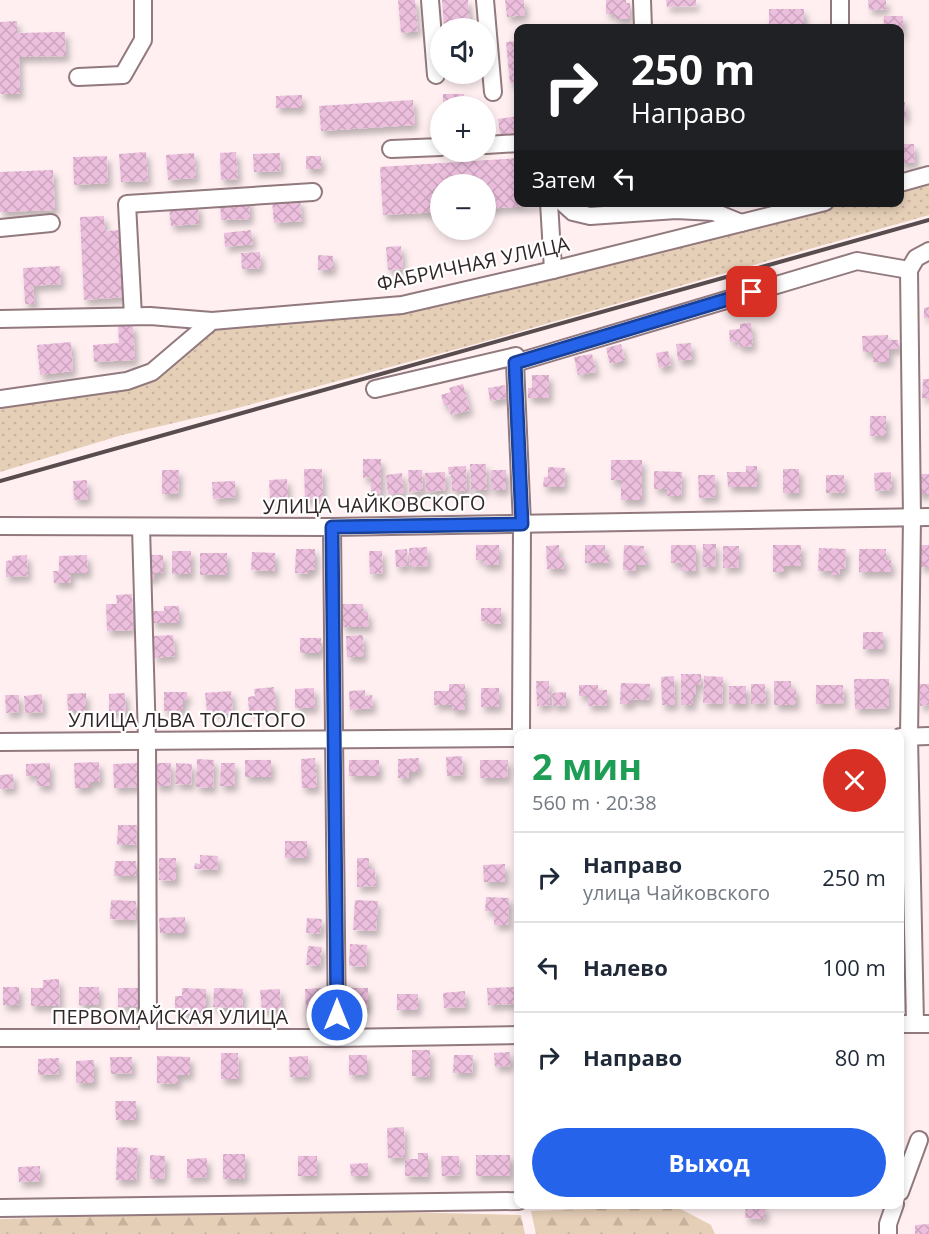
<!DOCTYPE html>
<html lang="ru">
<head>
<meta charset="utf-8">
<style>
	:root { --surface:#fff; --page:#f2f2f3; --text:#1f2937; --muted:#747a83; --line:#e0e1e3; --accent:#2563eb }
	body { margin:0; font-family:"Open Sans",sans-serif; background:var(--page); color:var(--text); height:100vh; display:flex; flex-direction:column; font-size:22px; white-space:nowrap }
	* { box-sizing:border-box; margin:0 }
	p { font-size:20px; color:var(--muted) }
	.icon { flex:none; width:33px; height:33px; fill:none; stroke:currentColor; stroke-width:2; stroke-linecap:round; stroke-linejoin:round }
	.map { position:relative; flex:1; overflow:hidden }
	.sheet { position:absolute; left:514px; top:729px; width:390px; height:480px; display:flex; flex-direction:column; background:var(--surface); border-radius:12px; box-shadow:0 3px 9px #0003 }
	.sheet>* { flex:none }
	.guide { position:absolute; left:514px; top:24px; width:390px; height:183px; border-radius:12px; box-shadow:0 3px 9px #0003; background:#202124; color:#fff; overflow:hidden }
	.tools { position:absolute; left:430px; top:18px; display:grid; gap:12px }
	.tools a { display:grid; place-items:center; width:66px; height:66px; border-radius:50%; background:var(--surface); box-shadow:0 3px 9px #0003; font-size:30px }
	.pin { position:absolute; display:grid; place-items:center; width:51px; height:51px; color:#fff; margin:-26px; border-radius:12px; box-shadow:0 3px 9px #0006 }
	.me { position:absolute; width:66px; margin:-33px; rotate:0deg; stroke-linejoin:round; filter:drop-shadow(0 0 4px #0008) }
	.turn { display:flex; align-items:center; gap:21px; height:126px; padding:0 18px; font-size:27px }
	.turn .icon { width:78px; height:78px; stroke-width:2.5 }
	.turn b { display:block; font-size:42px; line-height:51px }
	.then { display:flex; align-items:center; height:57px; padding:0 18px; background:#0003; gap:12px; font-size:22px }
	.round { display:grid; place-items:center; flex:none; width:63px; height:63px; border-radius:32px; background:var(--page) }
	.summary { display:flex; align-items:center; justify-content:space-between; height:102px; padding:0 18px }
	h1 { font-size:36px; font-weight:700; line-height:45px; color:#1e9e55 }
	.primary-button { display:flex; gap:12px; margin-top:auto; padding:12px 18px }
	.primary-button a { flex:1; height:69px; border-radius:36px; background:var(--accent); color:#fff; font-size:24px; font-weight:700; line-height:69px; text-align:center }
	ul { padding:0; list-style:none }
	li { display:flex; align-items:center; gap:18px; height:90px; padding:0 18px; border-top:2px solid var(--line) }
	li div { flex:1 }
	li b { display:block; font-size:22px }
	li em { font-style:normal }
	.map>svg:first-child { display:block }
	.grass { fill:url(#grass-dots) }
	.forest { fill:url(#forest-firs) }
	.building { fill:url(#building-cross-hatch); filter:url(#shadow) }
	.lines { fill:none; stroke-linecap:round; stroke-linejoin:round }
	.minor-casing { stroke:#91797d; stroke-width:20 }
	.minor { stroke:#fff; stroke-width:16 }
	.rail { stroke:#584c4e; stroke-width:4 }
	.route-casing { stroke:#184099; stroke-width:15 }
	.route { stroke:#2563eb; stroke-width:10 }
	.labels { text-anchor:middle; stroke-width:4.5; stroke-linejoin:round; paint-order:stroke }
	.street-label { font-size:20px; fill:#312728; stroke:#fff }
</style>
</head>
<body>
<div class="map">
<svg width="929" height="1234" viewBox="0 0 929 1234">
	<defs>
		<pattern id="grass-dots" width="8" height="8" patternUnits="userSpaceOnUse" patternTransform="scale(1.5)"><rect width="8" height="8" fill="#e6cfb7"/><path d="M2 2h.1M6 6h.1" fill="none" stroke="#c6b29d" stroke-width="1.8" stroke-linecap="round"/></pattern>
		<pattern id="forest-firs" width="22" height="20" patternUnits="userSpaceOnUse" patternTransform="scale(1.5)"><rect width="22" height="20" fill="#e6cfb7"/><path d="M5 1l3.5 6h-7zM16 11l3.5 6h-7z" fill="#c6b29d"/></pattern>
		<pattern id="building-cross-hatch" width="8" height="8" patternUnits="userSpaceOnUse" patternTransform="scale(1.5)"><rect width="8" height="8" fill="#edbfde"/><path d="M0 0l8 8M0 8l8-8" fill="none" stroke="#cca4be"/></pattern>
		<filter id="shadow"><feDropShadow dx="3.5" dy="5.5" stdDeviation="3" flood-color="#0004"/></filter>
	</defs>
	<rect width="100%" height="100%" fill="#ffeff1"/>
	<path class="grass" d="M929,183V215L472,345L230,410L122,435L0,472V408L119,388L209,331L223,327L403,309L696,241L850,203L900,202V190Z"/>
	<g class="forest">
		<path d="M675,1206L711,1225L715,1234H536L531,1211Z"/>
		<path d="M324,1210L521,1215L525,1234H0V1219Z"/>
	</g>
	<g class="building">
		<path d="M398,0H415L418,31L401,33Z"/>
		<path d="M442,0H468L470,28H444Z"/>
		<path d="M505,0H524L525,15L507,17Z"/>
		<path d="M606,0H626V3H630V19H615V14H606Z"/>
		<path d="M666,0H696V6L667,7Z"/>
		<path d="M868,0H886V9L869,10Z"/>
		<rect x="769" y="9" width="35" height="18"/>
		<path d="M884,16H903V35H900V28H883Z"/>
		<path d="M17,21V33L65,32L66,56L19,57L20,94H0V22Z"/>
		<path d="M519,41V82L510,83L506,42Z"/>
		<rect x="443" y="94" width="21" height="12"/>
		<path d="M302,95V108H276V96Z"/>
		<path d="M413,100L415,125L321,131L319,106Z"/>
		<path d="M900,102H905L906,118H900Z"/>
		<path d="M519,116V139L501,141L498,119Z"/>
		<path d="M900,144H914L915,163H900Z"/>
		<path d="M146,152L148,181L121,182L119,154Z"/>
		<path d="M236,152L238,179L221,180L220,153Z"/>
		<path d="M194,153L196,178L168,180L166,155Z"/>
		<path d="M280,153L281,171L254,172L253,154Z"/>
		<path d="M107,156L108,183L74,185L73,157Z"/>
		<rect x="306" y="156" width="15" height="13"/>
		<path d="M519,158V202H538L539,205L486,209V184H441V212L383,215L380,167Z"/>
		<path d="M53,170L55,210L0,212V172Z"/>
		<path d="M249,199L250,219L221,220L220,200Z"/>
		<path d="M300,200L302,221L274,223L272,201Z"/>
		<path d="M198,205L199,224L171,226L169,207Z"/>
		<path d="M104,216L105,231L122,230L126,297L84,300L80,217Z"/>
		<path d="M251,230L253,244L225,247L224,233Z"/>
		<path d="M401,246L403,269L388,270L386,247Z"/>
		<path d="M260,252L261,268L242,269L241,253Z"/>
		<path d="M318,255L333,256V270H318Z"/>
		<path d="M60,266L61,284L33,286L35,304H25L23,268Z"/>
		<path d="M929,307V318H924V308Z"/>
		<path d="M751,323L753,346L739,347L738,341L730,342L729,330L740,329V324Z"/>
		<path d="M118,325H133L135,360L94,362L93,345L119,343Z"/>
		<path d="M888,335V340H898L899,349H889V362H873V352H863L862,336Z"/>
		<path d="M71,342L73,371L40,375L37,345Z"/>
		<path d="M691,343L692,359L678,361L676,344Z"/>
		<path d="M621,344L625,360L610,364L606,348Z"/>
		<path d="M668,351L671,365L659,368L656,353Z"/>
		<path d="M592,354L596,372L578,375L574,357Z"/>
		<path d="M532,375H549V398H528V388H532Z"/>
		<path d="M923,379H929V398H922Z"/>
		<path d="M463,384L470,410L451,415L448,405L444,406L441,395L451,392L449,388Z"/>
		<path d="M505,385L507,398L490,401L488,388Z"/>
		<rect x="870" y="416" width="16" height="20"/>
		<path d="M363,459H381V494H371V477L363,478Z"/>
		<path d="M611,460H642V500H621V480H611Z"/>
		<path d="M470,464H486L487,490H471Z"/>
		<path d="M466,466L467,491H452L451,474H449L448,467Z"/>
		<path d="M746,466H757V487H728L727,472H746Z"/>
		<path d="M548,467L565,468L564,487H543L544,477H548Z"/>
		<path d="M304,469H322L323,499L305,500Z"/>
		<rect x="783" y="469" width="16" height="24"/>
		<path d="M162,470H179L178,494H162Z"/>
		<path d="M408,470H422L423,491L409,492Z"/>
		<rect x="491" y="470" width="15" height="20"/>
		<path d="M654,471L682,472L681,496H667V489H654Z"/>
		<path d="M445,472L446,490L426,492L425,473Z"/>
		<path d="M891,472L892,490L875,491L874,473Z"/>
		<path d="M402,473L404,493L388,494L386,475Z"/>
		<rect x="917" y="474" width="12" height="20"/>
		<path d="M698,475H715L716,497L699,498Z"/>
		<path d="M826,475H844L845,492L826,493Z"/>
		<path d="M287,479L288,497L270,498L269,480Z"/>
		<path d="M87,480L88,499L74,500L73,481Z"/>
		<path d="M235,481L236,497L213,499L212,482Z"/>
		<path d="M703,544H716L715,567H702Z"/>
		<path d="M476,545H499V565H483V560H476Z"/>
		<path d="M559,545V558H564V569H547L546,546Z"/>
		<path d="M585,545H605V555H609V563H585Z"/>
		<path d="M624,545L644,546L643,556L647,557V565H636L635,571L623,570Z"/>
		<path d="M671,545H696V571H681V563H671Z"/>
		<path d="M773,545H801V566H784V572H773Z"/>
		<path d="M921,545H929V567H920Z"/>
		<path d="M723,546H739V567L723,568Z"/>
		<path d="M427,547L428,566L410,567L409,548Z"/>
		<path d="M819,548L846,549L845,569H840L839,575H831V571H818Z"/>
		<path d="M296,549H315V570H309V574L295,573Z"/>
		<path d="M407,549L408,566L396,567L395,550Z"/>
		<path d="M859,549H886V560H891V572H859Z"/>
		<rect x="172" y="551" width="19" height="23"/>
		<path d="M369,551H382L383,573L370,574Z"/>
		<path d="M252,552L275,553V571L251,570Z"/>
		<rect x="200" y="553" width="27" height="22"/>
		<path d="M27,555L28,576L6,577V561L12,560V556Z"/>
		<path d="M87,555L88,573H70L71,583H54L53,571H59V556Z"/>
		<path d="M146,555H163V573H155V578L146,579Z"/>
		<path d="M132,594L133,630L107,631L106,604H117L116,595Z"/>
		<path d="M342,604H363V612H368L369,627H342Z"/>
		<path d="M164,606H179V623H152V611H164Z"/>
		<path d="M481,608H501V624H488V621H481Z"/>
		<rect x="863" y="632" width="20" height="17"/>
		<path d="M173,635L175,656L154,658L152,636Z"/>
		<path d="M363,635L364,657H347L346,636Z"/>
		<rect x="300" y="638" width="21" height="15"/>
		<path d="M681,674H701V685H696V695H693V705H681Z"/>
		<path d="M674,676L675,705H662L661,677Z"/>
		<path d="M704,676L723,677L722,704L703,703Z"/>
		<path d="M854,679H889V708L855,709Z"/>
		<path d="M536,681H549L550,705L537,706Z"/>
		<path d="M774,681H791V689H796V705H774Z"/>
		<path d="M621,683L650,684L649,700L631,699V704H620Z"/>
		<path d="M449,684H465V710H452V705H434V691H449Z"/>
		<path d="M751,684H765L766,703L751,704Z"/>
		<path d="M919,684H929V705L920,706Z"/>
		<path d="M579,685H598V690H607V705L588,706V696H579Z"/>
		<path d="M816,685H843L844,703L816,704Z"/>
		<rect x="729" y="686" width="17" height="18"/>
		<path d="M274,687L276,710L249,712L248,697L255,696L254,689Z"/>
		<path d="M314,688L315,708H295V689Z"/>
		<rect x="481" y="688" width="18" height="19"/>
		<path d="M365,690V696L372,695L373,708L350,710L349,691Z"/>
		<path d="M231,691L233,713L224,714V711L207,712L205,693Z"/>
		<path d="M164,692H187V700H183V711H164Z"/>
		<path d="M566,692V705L553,706L552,693Z"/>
		<path d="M86,693V711H68L67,694Z"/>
		<path d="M125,693L126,712L109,713V694Z"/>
		<path d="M42,694L43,712L25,713L24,696Z"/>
		<path d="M5,695H19V712L6,713Z"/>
		<path d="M462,756L463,775L447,776L446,757Z"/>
		<path d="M315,758L317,788H302L301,759Z"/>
		<path d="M419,758V772H409V778H398V759Z"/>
		<path d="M197,759L214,760L213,788L196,787Z"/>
		<rect x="245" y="760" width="26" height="17"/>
		<rect x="349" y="760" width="30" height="16"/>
		<path d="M480,760H508L507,778H480Z"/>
		<path d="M99,762L100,782H90V788H75L74,763Z"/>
		<path d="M50,763V786H37V775L26,776V764Z"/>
		<path d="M138,763L139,787L114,788L113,764Z"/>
		<path d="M155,763H171L170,786H155Z"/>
		<path d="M176,763L192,764L191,785L175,784Z"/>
		<path d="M221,763H235L234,786H220Z"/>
		<path d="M13,774L14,788L0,789V775Z"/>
		<path d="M118,825H137L136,845H117Z"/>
		<rect x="285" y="841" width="22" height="17"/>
		<path d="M200,855L218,856L217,870L194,869L195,863L200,864Z"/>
		<path d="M159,858H176V881L159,880Z"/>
		<path d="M357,858H369V869H375L376,886L357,887Z"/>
		<path d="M115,861H136V876H114Z"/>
		<path d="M505,864V882H484L483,865Z"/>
		<path d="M486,897L509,898L508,925H494V911H485Z"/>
		<path d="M111,900L136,901L135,920L110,919Z"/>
		<path d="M355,900L378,901L376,931L353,930Z"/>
		<path d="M185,917V933H160L159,918Z"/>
		<path d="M307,918L322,919L320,934L306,933Z"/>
		<path d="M350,944L367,945L366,967L349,966Z"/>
		<path d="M308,946L322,947L320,966L306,965Z"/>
		<path d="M59,979L60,1006H31V988H43V980Z"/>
		<rect x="3" y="987" width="16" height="18"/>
		<rect x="79" y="987" width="20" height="18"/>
		<path d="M515,987V1004L488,1005L487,988Z"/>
		<rect x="118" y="988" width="24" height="19"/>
		<path d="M182,988L206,989V1014L175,1013V996H182Z"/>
		<path d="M214,988L243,989L242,1008L213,1007Z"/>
		<path d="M323,988V1010H306L305,989Z"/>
		<path d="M348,988H368V1008H347Z"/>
		<path d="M280,989L281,1009L262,1011L260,990Z"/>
		<path d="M465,991L466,1007L444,1008L443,993Z"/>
		<rect x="397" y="994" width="21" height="16"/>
		<path d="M412,1050H430V1077L412,1076Z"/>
		<path d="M510,1052V1066L495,1067L494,1053Z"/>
		<path d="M221,1053H238L239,1079H221Z"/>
		<rect x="349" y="1055" width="18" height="20"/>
		<path d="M454,1055H473L472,1073H453Z"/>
		<path d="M157,1056L190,1057V1075H178V1084L157,1083Z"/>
		<path d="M308,1056L309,1076L290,1077L289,1057Z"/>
		<path d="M110,1057H132V1073L111,1074Z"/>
		<path d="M59,1058V1074L38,1075V1059Z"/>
		<path d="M94,1060V1083H76V1061Z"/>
		<path d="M115,1101H136V1120H116Z"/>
		<path d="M404,1127L405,1157L388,1158L387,1128Z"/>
		<path d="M117,1147L138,1148L136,1180H116Z"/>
		<path d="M418,1153H428V1177L405,1176V1159H418Z"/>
		<rect x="223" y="1154" width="22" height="25"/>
		<path d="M150,1155L165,1156L164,1179H150Z"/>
		<rect x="476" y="1155" width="34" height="21"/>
		<rect x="298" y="1156" width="19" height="20"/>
		<path d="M441,1156H459L460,1175L442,1176Z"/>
		<path d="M207,1158V1177L187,1178V1159Z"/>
		<path d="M368,1163V1176H351L350,1164Z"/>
		<path d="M40,1166V1181L19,1182L18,1167Z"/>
		<path d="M746,1205L765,1206V1219L745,1218Z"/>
		<path d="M929,1224V1234H915V1225Z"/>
	</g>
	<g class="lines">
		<g class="minor-casing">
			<g id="minor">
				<path d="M430,0L436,75"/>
				<path d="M485,0L493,92"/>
				<path d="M642,0L643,28"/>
				<path d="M840,0V28"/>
				<path d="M78,77L123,75L143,40V0"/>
				<path d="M486,145L519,143"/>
				<path d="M391,149L441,147"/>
				<path d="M900,183L929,175"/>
				<path d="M549,202L553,270"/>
				<path d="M562,202L573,212L590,216L676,210L714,212L741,223"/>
				<path d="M0,228L51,223"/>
				<path d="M133,316L127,204L313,192"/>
				<path d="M0,319L150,316L212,321"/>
				<path d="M515,363L522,524L521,734"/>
				<path d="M375,389L516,356L515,363L857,261L909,270"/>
				<path d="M0,399L127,381L152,372L212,321L402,305L553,270L825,202"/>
				<path d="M0,526L332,527L929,517"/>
				<path d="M141,527L147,740L148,1038"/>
				<path d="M332,527L337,1038"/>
				<path d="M900,737L929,736"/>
				<path d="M0,742L519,738"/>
				<path d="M900,1024H929"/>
				<path d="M915,1024L909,737L912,518L909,270L916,258L929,251"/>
				<path d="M0,1038H337L519,1035"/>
				<path d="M900,1192L919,1140"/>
				<path d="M0,1208L519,1201"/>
				<path d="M888,1234V1224L895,1204"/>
			</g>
		</g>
		<use href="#minor" class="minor"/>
		<path class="rail" d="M0,481L929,220"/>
	</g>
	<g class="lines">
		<g class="route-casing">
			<path id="route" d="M337,1015L332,527L522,524L515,363L752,292"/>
		</g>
		<use href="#route" class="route"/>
	</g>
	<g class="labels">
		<g class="street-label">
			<text transform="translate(473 264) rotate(-12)" y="7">ФАБРИЧНАЯ УЛИЦА</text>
			<text transform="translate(374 505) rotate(-1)" y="7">УЛИЦА ЧАЙКОВСКОГО</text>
			<text x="187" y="727">УЛИЦА ЛЬВА ТОЛСТОГО</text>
			<text x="170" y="1024">ПЕРВОМАЙСКАЯ УЛИЦА</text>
		</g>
	</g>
</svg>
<div class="tools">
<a><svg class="icon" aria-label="sound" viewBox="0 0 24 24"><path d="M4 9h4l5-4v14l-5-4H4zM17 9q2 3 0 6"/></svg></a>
<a>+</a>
<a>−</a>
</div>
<div class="pin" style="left:752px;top:292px;background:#d93025"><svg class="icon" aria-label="arrive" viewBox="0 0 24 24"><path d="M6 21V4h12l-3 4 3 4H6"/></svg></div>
<svg class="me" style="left:337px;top:1015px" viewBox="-20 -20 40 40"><circle r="17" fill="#2563eb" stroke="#fff" stroke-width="3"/><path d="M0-11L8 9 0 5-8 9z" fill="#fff"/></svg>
<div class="guide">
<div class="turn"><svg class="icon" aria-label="right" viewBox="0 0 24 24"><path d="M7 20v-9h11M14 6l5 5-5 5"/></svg><div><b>250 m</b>Направо</div></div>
<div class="then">Затем<svg class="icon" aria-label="left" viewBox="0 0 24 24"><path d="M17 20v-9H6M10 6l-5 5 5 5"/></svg></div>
</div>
<section class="sheet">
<div class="summary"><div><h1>2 мин</h1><p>560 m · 20:38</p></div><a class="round" style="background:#d93025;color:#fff"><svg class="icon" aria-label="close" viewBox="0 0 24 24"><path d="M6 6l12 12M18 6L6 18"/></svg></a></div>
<ul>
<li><svg class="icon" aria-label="right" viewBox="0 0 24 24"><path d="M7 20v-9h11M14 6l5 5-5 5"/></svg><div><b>Направо</b><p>улица Чайковского</p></div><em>250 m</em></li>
<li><svg class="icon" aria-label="left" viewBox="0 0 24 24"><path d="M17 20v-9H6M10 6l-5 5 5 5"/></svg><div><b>Налево</b></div><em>100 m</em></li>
<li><svg class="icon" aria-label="right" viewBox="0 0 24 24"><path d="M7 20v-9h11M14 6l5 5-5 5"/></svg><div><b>Направо</b></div><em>80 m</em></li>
</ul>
<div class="primary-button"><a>Выход</a></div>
</section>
</div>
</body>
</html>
